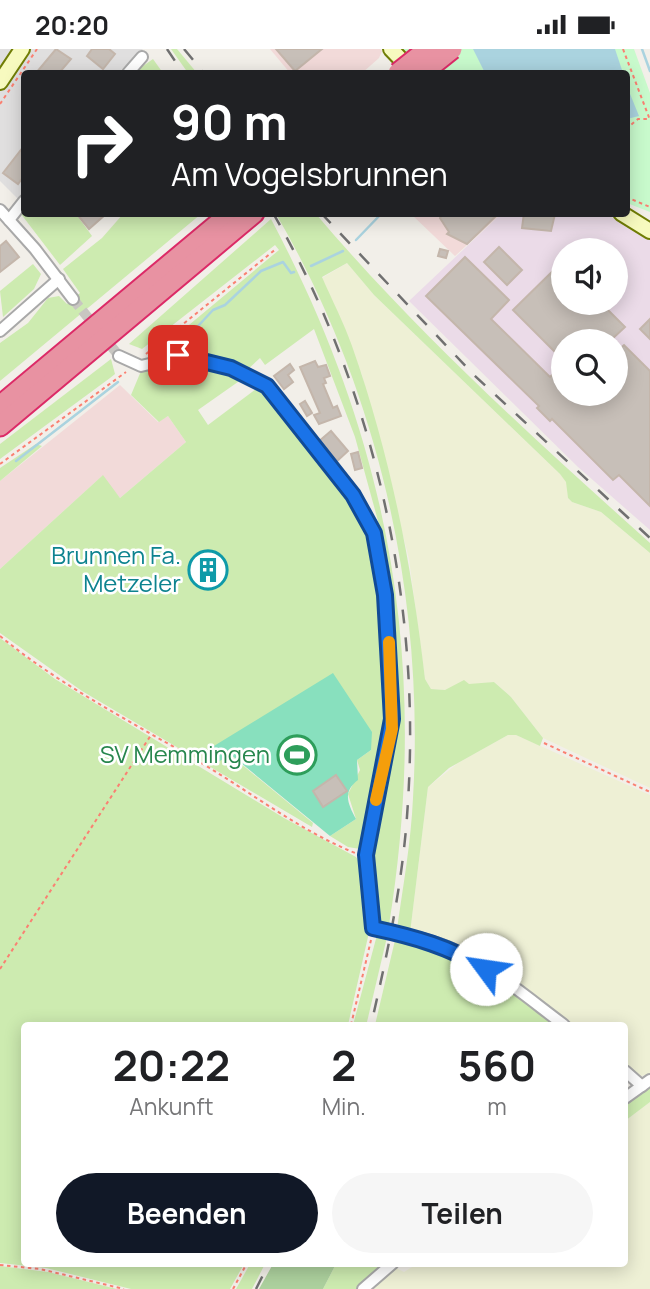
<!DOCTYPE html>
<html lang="de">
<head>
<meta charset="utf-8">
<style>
	:root { --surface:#fff; --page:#f6f6f6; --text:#202124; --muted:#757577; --accent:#111827 }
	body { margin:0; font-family:Manrope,sans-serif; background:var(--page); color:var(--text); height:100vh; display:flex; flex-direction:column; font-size:26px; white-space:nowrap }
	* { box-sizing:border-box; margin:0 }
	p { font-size:23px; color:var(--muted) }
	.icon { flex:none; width:38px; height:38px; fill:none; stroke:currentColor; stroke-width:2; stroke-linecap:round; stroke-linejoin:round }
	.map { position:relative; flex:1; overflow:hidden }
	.side { position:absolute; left:21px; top:973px; width:607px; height:245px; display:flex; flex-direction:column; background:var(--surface); border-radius:7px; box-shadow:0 4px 18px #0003 }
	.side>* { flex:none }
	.top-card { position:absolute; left:21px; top:21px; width:609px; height:147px; border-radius:7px; box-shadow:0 4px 18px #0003; background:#202124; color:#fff; overflow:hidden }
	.fabs { position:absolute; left:551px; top:189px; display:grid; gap:14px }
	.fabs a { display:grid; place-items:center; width:77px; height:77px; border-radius:50%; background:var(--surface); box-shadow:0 4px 18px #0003; font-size:35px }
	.pin { position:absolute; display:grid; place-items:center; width:60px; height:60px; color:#fff; margin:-30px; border-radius:14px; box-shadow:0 4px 10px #0006 }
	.me { position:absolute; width:77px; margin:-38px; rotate:301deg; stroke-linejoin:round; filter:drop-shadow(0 0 5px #0008) }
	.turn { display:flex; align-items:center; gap:24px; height:147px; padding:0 35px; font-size:32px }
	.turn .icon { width:91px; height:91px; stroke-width:2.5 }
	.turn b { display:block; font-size:49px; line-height:60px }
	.eta { display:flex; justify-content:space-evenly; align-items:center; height:119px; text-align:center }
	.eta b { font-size:42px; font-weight:700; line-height:49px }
	.cta { display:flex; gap:14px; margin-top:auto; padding:14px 35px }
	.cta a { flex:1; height:80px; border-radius:42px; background:var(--accent); color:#fff; font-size:28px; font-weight:700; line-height:80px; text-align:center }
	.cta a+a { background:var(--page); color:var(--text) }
	.status { display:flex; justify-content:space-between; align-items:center; height:49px; padding:0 35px; background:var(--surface); direction:ltr }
	.status svg { height:19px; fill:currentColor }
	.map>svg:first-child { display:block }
	.residential { fill:#e0dfdf }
	.commercial { fill:#f2dad9 }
	.industrial { fill:#ebdbe8; fill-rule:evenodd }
	.farmland { fill:#eef0d5 }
	.grass { fill:#cdebb0 }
	.forest { fill:#add19e }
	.park { fill:#c8facc }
	.pitch { fill:#88e0be }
	.water { fill:#aad3df }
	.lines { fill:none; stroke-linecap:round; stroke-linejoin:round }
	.stream { stroke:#aad3df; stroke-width:2.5 }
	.building { fill:#c7bfb8; stroke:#c4b6ab; stroke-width:2 }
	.street-tunnel { stroke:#c8c6c1; stroke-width:10; stroke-dasharray:10 5; stroke-linecap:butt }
	.street-casing { stroke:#a9a9a9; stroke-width:14 }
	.secondary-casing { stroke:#707d05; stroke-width:18 }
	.highway-casing { stroke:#dc2a67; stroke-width:23 }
	.path { stroke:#fa8072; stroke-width:2; stroke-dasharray:3.5 3.5; stroke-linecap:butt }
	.street { stroke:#fff; stroke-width:10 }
	.secondary { stroke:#f7fabf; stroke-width:14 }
	.highway { stroke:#e892a2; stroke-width:19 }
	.rail { stroke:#707070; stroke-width:2.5; stroke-dasharray:14 14; stroke-linecap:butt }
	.highway-bridge-casing { stroke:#dc2a67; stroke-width:23; stroke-linecap:butt }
	.highway-bridge { stroke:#e892a2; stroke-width:19 }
	.route-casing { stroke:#114b97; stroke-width:18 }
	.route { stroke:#1a73e8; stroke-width:12 }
	.slow { stroke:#f59e0b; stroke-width:12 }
	.labels { text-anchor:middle; stroke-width:5; stroke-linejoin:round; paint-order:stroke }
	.culture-label { font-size:24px; fill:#0d838f; stroke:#fff; text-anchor:end }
	.leisure-label { font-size:24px; fill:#27864d; stroke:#fff; text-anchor:end }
</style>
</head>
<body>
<div class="status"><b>20:20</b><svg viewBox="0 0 49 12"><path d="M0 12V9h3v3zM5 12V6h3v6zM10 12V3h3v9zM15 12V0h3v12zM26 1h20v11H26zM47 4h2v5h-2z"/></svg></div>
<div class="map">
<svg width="650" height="1240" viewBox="0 0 650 1240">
	<rect width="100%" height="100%" fill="#f2efe9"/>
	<path class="residential" d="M0,0H143L118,24H24V142L18,150L0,132Z"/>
	<g class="commercial">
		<path d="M270,0H380L382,2L379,9L362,24H290Z"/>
		<path d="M411,165H501L455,207Z"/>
		<path d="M120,336L158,373L168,367L186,393L120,449L102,427L0,520V432Z"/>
	</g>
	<path class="industrial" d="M501,165H606L650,190V481L578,418L409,252ZM564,201H616V254H564ZM564,292H616V345H564Z"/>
	<g class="farmland">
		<path d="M347,214L374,246L560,425L567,433L568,449L572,453L601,463L650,504V739L543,689L511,648L494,633L445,641L431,640L425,630L409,510L362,326L322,229Z"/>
		<path d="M508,686H516L650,746V1025L641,1027L625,1018V976H570L531,948L410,884L428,738L458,714Z"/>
		<path d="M650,1053V1240H370L396,1219L404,1223L417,1215L625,1214V1072Z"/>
	</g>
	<g class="grass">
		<path d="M171,0H177L197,24H188Z"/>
		<path d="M153,10L163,24H133Z"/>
		<path d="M24,160V164L76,165L92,187L60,216L21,165Z"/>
		<path d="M123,165H201L0,332V294L28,274L48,249L59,247L67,255L80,244L63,220L102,189Z"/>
		<path d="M276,165H316C417,284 534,390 650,494V504L601,463L572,453L568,449L566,433L560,425L374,246L347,214L322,228C332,251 344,274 352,297C390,405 412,516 425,630L431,640L445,641L464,631L469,635L494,633L511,648L543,689L540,697L516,686H508L449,719L428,738L410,884L397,880C403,837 411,793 413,749C425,547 378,340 276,165Z"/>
		<path d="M271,170C392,398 430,621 389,876H380L377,871L370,803L395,690L396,668L378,472L355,388L314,280L265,316L260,309L246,322L178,303L148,310L279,201L275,196L142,300L129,295Z"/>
		<path d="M33,215L41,225L34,240L3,268L0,242Z"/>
		<path d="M111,310L115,325L110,329L0,410V395Z"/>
		<path d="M185,310L245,328L198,361L208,376L260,337L271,346L364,469L378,514L388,682L360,800L348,798L330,787L356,770L348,745L360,721L357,711L371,701L229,705L313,774L312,778L82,642L0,584V520L103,426L120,449L186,393L168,367L159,373L131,346L141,322Z"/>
		<path d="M36,395L42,397L0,432V419Z"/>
		<path d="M0,589L55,630L284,769L356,808L362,817L370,879L348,976H24V1214L244,1215L230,1240H131L46,1219L0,1214Z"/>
		<path d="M377,886L387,888L367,973L366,976H353Z"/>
		<path d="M396,887L454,905L558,976H375Z"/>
		<path d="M650,1036V1053L625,1072V1055Z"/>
		<path d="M250,1215H265L252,1240H236Z"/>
		<path d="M336,1215H384L357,1240H323Z"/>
		<path d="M0,1217L48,1223L117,1240H0Z"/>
	</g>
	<path class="forest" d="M273,1215V1214L336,1215L323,1240H259Z"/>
	<path class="park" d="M402,0H634L650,44V163L627,154L626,24H423Z"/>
	<path class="pitch" d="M333,624L372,683L371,701L357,711L358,731C342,743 348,755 356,770L330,787L230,705L217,714L209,700Z"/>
	<g class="water">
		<path d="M473,0H615L623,24H485Z"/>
		<path d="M626,35L639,67L627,70H626Z"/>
	</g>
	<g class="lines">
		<g class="stream">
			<path d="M642,0L650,22"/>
			<path d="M356,191L382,164"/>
			<path d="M311,217L343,202"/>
			<path d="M160,303L186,290L213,261L225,256L261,222L283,213L291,224L294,223"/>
			<path d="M16,412L118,333"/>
		</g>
	</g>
	<g class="building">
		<path d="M56,0L71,10L59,24H36Z"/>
		<path d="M92,0H109L115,5L103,20L87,7Z"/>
		<path d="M276,0H322L295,22Z"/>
		<path d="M24,97V127L18,135L3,124Z"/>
		<path d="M76,164H106V165L89,180Z"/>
		<path d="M444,164H499L467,195L447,185L449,183L440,169Z"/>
		<path d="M524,164L555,165L551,182L522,179Z"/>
		<path d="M6,192L19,208L0,223V197Z"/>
		<path d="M499,198L522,221L507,236L484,213Z"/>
		<path d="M440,200L448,202L446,209L438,207Z"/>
		<path d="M465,208L509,251L491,270L550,328L558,320L564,325L561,339L564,345L573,351L579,345H616V303L624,296L650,322V457L619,426L613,431L552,370L550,372L537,359L539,357L426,247Z"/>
		<path d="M561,214L564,217V254H601L625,278L610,292H564V312L513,261Z"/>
		<path d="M650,270V290L640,280Z"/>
		<path d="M315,312L318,318L326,316L330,327L324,329L326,334L323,335L333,359L337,357L341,367L319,375L314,366L320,364L300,318Z"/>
		<path d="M290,315L294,321L288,326L293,333L284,340L274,327Z"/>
		<path d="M305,352L312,364L307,367L300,355Z"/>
		<path d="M331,382L348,402L337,412L318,393Z"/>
		<path d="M358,403L362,419L355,421L351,405Z"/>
		<path d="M213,514L217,522L203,529L199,521Z"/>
		<path d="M336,726L347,742L323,758L313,742Z"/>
	</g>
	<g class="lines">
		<path class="street-tunnel" d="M73,250L119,307"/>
		<g class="street-casing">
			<g id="street">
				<path d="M128,24L142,8"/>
				<path d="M0,161L35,200L73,250"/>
				<path d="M9,171L24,152"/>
				<path d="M0,282L59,230"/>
				<path d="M119,307L141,317L183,307L231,319L267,337L353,446L372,477L385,546L392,670L366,806L373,879C400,885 426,889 452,900C492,918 529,950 564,976"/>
				<path d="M625,1022L642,1037"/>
				<path d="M625,1049L650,1031"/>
				<path d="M363,1240L393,1214"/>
			</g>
		</g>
		<g class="secondary-casing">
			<g id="secondary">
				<path d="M391,0L413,23"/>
				<path d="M0,33L22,0"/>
				<path d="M621,164L650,182"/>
			</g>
		</g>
		<g class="highway-casing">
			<g id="highway">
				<path d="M0,357L231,164"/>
				<path d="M0,377L254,164"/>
			</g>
		</g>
		<g class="path">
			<path d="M623,0L650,71"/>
			<path d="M0,55L37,0"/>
			<path d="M626,80L638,70H649"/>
			<path d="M626,148L650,158"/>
			<path d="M146,305L276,200"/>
			<path d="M0,415L126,323"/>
			<path d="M0,587C62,638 134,674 203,715C253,745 301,782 355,804"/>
			<path d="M544,694L650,743"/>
			<path d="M0,920L151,686"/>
			<path d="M351,976L371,891"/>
			<path d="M0,1216L40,1220L124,1240"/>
			<path d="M233,1240L247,1214"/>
		</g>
		<use href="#street" class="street"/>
		<use href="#secondary" class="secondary"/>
		<use href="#highway" class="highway"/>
		<g class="rail">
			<path d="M167,0L183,24"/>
			<path d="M184,0L204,24"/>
			<path d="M273,164C374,339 421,551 408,752C404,828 388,902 371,976"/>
			<path d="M321,164L474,326L650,489"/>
			<path d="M256,1240L269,1214"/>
		</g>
		<g class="highway-bridge-casing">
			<g id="highway-bridge">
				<path d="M398,24L428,0"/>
				<path d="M422,24L452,0"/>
			</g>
		</g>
		<use href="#highway-bridge" class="highway-bridge"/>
	</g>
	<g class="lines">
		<g class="route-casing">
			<path id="route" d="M178,306L231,319L267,337L353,446L374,484L385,546L392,670L366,806L373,879C415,888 450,898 486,920"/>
		</g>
		<use href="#route" class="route"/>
		<path class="slow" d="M376,751L392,680L389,593"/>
	</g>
	<defs>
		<g id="building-ring" transform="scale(2.0125)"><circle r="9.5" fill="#fff" stroke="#0f9aa8" stroke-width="1.5"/><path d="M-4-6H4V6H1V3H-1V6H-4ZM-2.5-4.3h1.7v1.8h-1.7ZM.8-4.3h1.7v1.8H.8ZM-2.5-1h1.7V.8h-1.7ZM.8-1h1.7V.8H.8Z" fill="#0f9aa8"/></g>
		<g id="stadium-ring" transform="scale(2.0125)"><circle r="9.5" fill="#fff" stroke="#2e9e5b" stroke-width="1.5"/><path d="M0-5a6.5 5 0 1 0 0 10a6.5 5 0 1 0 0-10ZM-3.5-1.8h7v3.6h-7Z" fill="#2e9e5b"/></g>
	</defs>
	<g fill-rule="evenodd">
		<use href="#building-ring" x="208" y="521"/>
		<use href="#stadium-ring" x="297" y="706"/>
	</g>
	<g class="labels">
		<g class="culture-label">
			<text x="181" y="515">Brunnen Fa.<tspan x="181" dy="28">Metzeler</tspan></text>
		</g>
		<g class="leisure-label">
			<text x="270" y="714">SV Memmingen</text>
		</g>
	</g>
</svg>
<div class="fabs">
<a><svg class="icon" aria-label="sound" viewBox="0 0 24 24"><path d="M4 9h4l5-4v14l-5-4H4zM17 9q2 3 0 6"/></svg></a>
<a><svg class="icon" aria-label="search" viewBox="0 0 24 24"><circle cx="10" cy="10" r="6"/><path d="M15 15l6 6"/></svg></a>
</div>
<div class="pin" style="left:178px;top:306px;background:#d93025"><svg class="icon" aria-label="arrive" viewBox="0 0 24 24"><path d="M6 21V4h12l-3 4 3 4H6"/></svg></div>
<svg class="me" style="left:486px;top:920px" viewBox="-20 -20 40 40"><circle r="19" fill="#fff"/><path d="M0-13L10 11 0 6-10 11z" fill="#1a73e8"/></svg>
<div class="top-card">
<div class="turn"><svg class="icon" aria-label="right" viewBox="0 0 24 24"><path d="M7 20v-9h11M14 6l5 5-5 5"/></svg><div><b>90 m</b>Am Vogelsbrunnen</div></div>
</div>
<section class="side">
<div class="eta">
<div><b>20:22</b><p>Ankunft</p></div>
<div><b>2</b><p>Min.</p></div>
<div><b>560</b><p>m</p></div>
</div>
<div class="cta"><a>Beenden</a><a>Teilen</a></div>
</section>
</div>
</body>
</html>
